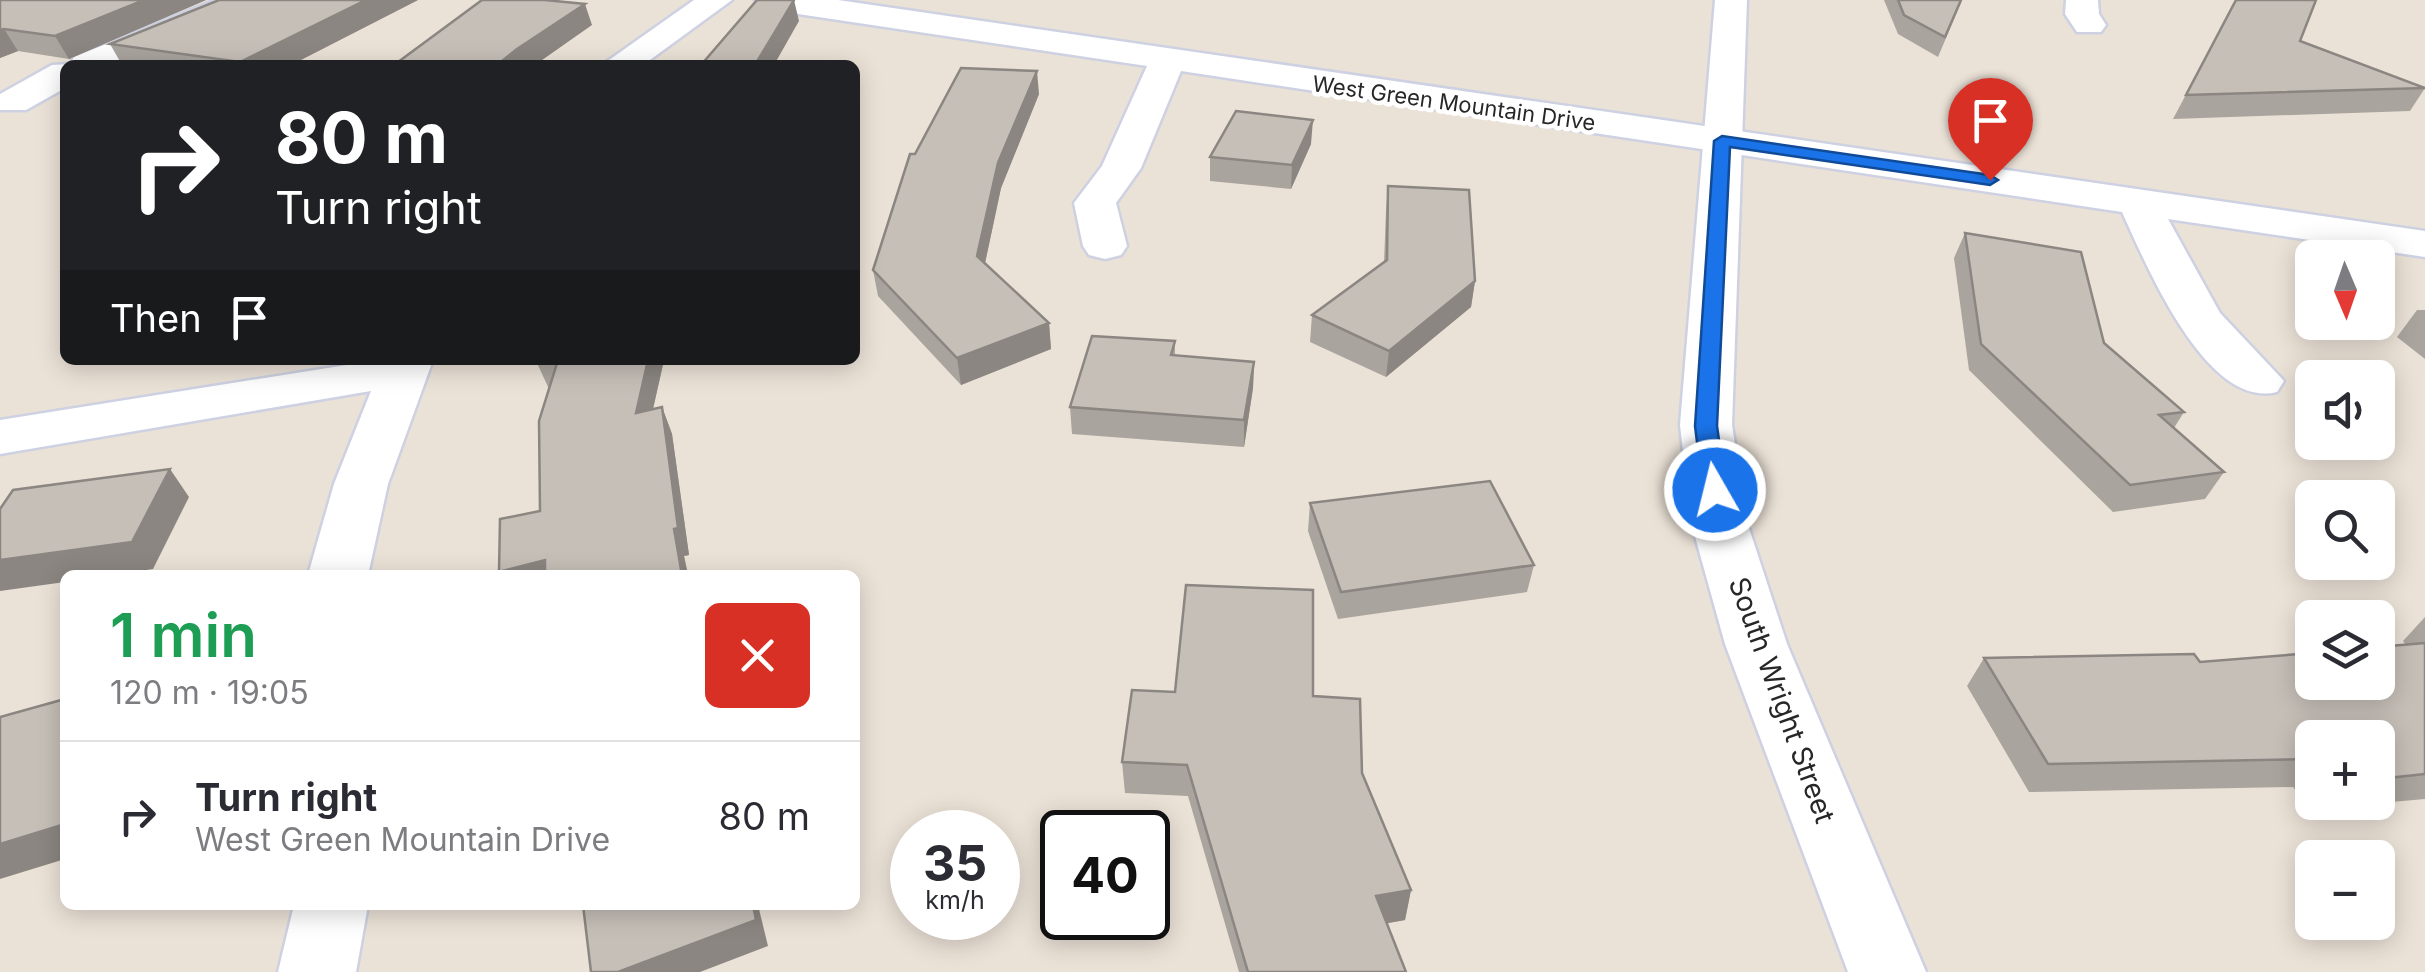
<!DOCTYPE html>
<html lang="en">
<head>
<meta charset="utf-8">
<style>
	:root { --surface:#fff; --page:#f2f2f3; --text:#2b2b33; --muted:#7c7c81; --line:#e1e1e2 }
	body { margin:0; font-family:Inter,sans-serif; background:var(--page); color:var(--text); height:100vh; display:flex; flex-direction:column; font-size:38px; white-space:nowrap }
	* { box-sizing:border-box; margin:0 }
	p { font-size:32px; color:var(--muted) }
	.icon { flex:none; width:55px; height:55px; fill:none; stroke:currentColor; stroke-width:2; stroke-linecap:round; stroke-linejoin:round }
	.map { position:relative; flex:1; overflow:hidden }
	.panel { position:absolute; left:60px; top:570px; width:800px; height:340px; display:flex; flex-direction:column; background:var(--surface); border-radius:15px; box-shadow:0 5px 25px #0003 }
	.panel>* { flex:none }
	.hud { position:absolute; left:60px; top:60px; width:800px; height:305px; border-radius:15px; box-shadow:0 5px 25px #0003; background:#202124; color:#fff; overflow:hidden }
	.needle { width:65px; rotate:178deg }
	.fabs { position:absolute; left:2295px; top:240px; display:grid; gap:20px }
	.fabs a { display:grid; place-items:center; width:100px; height:100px; border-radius:15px; background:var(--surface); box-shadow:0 5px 25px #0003; font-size:50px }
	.speed { position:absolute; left:890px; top:810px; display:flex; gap:20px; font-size:50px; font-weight:700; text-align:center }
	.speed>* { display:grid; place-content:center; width:130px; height:130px; border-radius:50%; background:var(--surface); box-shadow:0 5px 25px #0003; line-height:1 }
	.speed small { font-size:25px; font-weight:400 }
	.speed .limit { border:5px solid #111; border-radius:15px; background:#fff; color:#111 }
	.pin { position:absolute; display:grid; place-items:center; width:85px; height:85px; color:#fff; margin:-102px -42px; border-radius:50% 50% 50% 0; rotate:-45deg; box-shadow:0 0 10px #0007 }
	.pin .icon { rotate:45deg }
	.me { position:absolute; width:110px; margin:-55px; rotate:352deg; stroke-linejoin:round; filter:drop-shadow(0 0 8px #0008) }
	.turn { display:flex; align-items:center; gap:35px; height:210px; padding:0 50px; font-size:45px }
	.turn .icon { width:130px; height:130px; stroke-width:2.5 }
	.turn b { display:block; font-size:70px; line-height:85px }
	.then { display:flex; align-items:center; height:95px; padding:0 50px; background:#0003; gap:20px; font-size:38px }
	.round { display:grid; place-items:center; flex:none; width:105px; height:105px; border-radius:15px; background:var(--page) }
	.head { display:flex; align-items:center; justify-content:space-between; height:170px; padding:0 50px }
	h1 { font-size:60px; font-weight:600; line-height:75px; color:#1e9e55 }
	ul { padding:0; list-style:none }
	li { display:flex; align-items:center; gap:30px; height:150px; padding:0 50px; border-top:2px solid var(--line) }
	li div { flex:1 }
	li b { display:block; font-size:38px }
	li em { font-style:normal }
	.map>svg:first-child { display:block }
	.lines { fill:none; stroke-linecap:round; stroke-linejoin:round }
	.minor-casing { stroke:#cdd1e1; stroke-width:5 }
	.tertiary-casing { stroke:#cdd1e1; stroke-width:5 }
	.minor { fill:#fff; fill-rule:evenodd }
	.tertiary { fill:#fff; fill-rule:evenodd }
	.wall { fill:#aaa49e; fill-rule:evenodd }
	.shaded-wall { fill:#8b8681 }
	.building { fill:#c6bfb8; stroke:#8b8681; stroke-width:2.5 }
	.route { fill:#1a73e8; stroke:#114b97; stroke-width:2.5 }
	.labels { text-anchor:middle; stroke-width:9; stroke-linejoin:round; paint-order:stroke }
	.far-street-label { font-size:22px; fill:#272727; stroke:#fff }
	.street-label { font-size:28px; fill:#272727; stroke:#fff }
</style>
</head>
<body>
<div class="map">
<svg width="2425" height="972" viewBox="0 0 2425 972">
	<rect width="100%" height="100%" fill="#ebe2d7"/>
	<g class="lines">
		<g class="minor-casing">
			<g id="minor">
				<path d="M216,0H260L255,7L117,65H65V88L26,110H0V94L52,65L70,64L74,57Z"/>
				<path d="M694,0H732L643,65H602Z"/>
				<path d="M755,0H838L2425,231V257L2168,219L2220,313L2284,381L2277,392C2206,410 2146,264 2122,212L1181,71L1141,168L1116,203L1127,246L1121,255L1105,259L1089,255L1083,246L1074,203L1102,166L1147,66L771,10Z"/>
				<path d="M2066,0H2098L2099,14L2106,25L2101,32H2077L2065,14Z"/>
				<path d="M378,360H433L388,484L368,575H308L334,484L371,391L0,454V420Z"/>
				<path d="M294,905H368L356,972H278Z"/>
			</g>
		</g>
		<g class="tertiary-casing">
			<path id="tertiary" d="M1715,0H1747L1732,425L1747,522L1787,644L1926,972H1848L1725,644L1691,522L1680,425Z"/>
		</g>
		<use href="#minor" class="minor"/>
		<use href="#tertiary" class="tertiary"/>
	</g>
	<g class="wall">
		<path d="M0,0H206L69,59L18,51L0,58Z"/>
		<path d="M219,0H418L291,65H122L110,44Z"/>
		<path d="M1884,0H1962L1938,57L1898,34Z"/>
		<path d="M2236,0L2300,41L2425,88L2410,111L2173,119Z"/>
		<path d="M1039,94L1001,188L985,263L1049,323L1051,349L961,385L878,296L873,270L915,154Z"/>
		<path d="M1311,144L1291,189L1210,181V157Z"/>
		<path d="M1388,186L1475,281L1471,307L1386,377L1310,342L1312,315L1384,262L1386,211Z"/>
		<path d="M1965,233L2104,343L2184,412L2174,428L2224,472L2205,499L2113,512L1969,370L1954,258Z"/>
		<path d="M2417,310H2425V359L2397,337Z"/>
		<path d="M1175,341V356L1254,362L1253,388L1244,447L1072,434L1070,407Z"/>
		<path d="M538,360H664L653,409L662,407L672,434L689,555L684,556L688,575H500L540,511L549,389L537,363Z"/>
		<path d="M1310,503L1534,565L1527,592L1338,619L1308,531Z"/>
		<path d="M2425,617V799L2312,809L2293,787L2029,792L1967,686L1984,658L2200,662L2406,645L2403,641ZM2312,738H2378V802H2312Z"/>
		<path d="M1313,696L1362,773L1411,890L1405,920L1387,923L1406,972H1239L1188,796L1125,793L1122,762Z"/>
	</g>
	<g class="shaded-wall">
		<path d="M144,0H206L69,59L55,36Z"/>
		<path d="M366,0H418L291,65H241L240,62Z"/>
		<path d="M794,0L799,21L774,65H755Z"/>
		<path d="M585,4L592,25L535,65H497L517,49Z"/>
		<path d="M4,29L18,51L0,58V30Z"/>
		<path d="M1037,71L1039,94L1001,188L981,282L977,256L998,163Z"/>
		<path d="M1313,120L1311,144L1291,189L1292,165Z"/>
		<path d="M1475,281L1471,307L1386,377L1389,351Z"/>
		<path d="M1049,323L1051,349L961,385L957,358Z"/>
		<path d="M648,360H664L646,440L636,413Z"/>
		<path d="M1254,362L1253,388L1244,447V420Z"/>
		<path d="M662,407L672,434L689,555L684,556L688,575H682L674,529Z"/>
		<path d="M170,469L189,497L153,569L114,575H65V582L0,591V560Z"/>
		<path d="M545,560L552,575H500L499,572Z"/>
		<path d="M65,824V859L0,879V844Z"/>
		<path d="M1411,890L1405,920L1372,926L1376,896Z"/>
		<path d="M753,905H758L768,946L700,972H618Z"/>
	</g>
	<g class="building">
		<path d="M0,0H144L55,36L4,29L0,30Z"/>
		<path d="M219,0H366L240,62L110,44Z"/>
		<path d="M482,0H545L585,4L517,49L497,65H394Z"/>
		<path d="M757,0H794L755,65H701Z"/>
		<path d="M1898,0H1961L1945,37L1904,15Z"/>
		<path d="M2236,0H2316L2300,41L2425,88L2186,95Z"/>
		<path d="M961,68L1037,71L998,163L977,256L1049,323L957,358L873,270L910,154H915Z"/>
		<path d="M1236,111L1313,120L1292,165L1210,157Z"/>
		<path d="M1388,186L1469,190L1475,281L1389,351L1312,315L1387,260Z"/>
		<path d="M1965,233L2081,252L2104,343L2184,412L2159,415L2224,472L2130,485L1981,344Z"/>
		<path d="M1092,336L1175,341L1171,355L1254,362L1244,420L1070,407Z"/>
		<path d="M538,360H648L636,413L662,407L678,528L674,529L682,575H545V560L499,572L500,519L540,511L539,421L558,360L537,363Z"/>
		<path d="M170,469L132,542L0,560V509L13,490Z"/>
		<path d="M1490,481L1534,565L1341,592L1310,503Z"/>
		<path d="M1186,585L1313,590V696L1360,699L1362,773L1411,890L1376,896L1406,972H1248L1187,765L1122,762L1132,690L1175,692Z"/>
		<path d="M2425,643V774L2378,779V738H2312V759L2048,764L1984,658L2194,654L2200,662L2312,653V682H2378V647Z"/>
		<path d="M65,699V824L0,844V717Z"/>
		<path d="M583,905H753L756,920L618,972H591Z"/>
	</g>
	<path class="route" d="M1722,136L1990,175L1998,180L1990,185L1730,147L1717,426L1726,490L1715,497L1703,490L1695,426L1714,141Z"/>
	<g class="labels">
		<g class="far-street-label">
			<text transform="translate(1454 103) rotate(8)" y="8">West Green Mountain Drive</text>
		</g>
		<g class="street-label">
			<text transform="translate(1782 700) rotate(70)" y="10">South Wright Street</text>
		</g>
	</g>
</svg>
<div class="fabs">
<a><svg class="needle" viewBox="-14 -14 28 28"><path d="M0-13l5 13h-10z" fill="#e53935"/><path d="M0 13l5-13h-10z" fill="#7c7c81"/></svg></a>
<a><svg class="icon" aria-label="sound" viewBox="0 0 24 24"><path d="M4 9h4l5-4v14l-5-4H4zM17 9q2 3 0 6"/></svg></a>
<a><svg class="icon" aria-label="search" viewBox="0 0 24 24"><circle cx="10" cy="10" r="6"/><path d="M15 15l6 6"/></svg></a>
<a><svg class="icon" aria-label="layers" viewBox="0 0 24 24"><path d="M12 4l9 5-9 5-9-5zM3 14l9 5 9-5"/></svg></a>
<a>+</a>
<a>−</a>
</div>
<div class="speed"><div>35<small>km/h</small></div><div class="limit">40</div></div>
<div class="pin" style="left:1990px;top:180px;background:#d93025"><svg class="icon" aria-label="arrive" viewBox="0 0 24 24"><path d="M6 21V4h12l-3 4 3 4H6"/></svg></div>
<svg class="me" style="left:1715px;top:490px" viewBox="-20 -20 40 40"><circle r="17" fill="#1a73e8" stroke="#fff" stroke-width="3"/><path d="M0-11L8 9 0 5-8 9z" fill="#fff"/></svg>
<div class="hud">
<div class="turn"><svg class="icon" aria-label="right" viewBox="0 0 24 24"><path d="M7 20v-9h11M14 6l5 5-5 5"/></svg><div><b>80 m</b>Turn right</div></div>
<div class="then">Then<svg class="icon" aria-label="arrive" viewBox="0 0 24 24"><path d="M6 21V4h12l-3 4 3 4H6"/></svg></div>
</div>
<section class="panel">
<div class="head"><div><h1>1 min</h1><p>120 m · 19:05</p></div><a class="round" style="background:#d93025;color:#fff"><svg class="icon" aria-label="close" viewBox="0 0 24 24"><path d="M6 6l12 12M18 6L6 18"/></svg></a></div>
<ul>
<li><svg class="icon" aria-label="right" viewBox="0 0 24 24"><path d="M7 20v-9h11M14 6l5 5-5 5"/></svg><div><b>Turn right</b><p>West Green Mountain Drive</p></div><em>80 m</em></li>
</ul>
</section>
</div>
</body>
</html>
